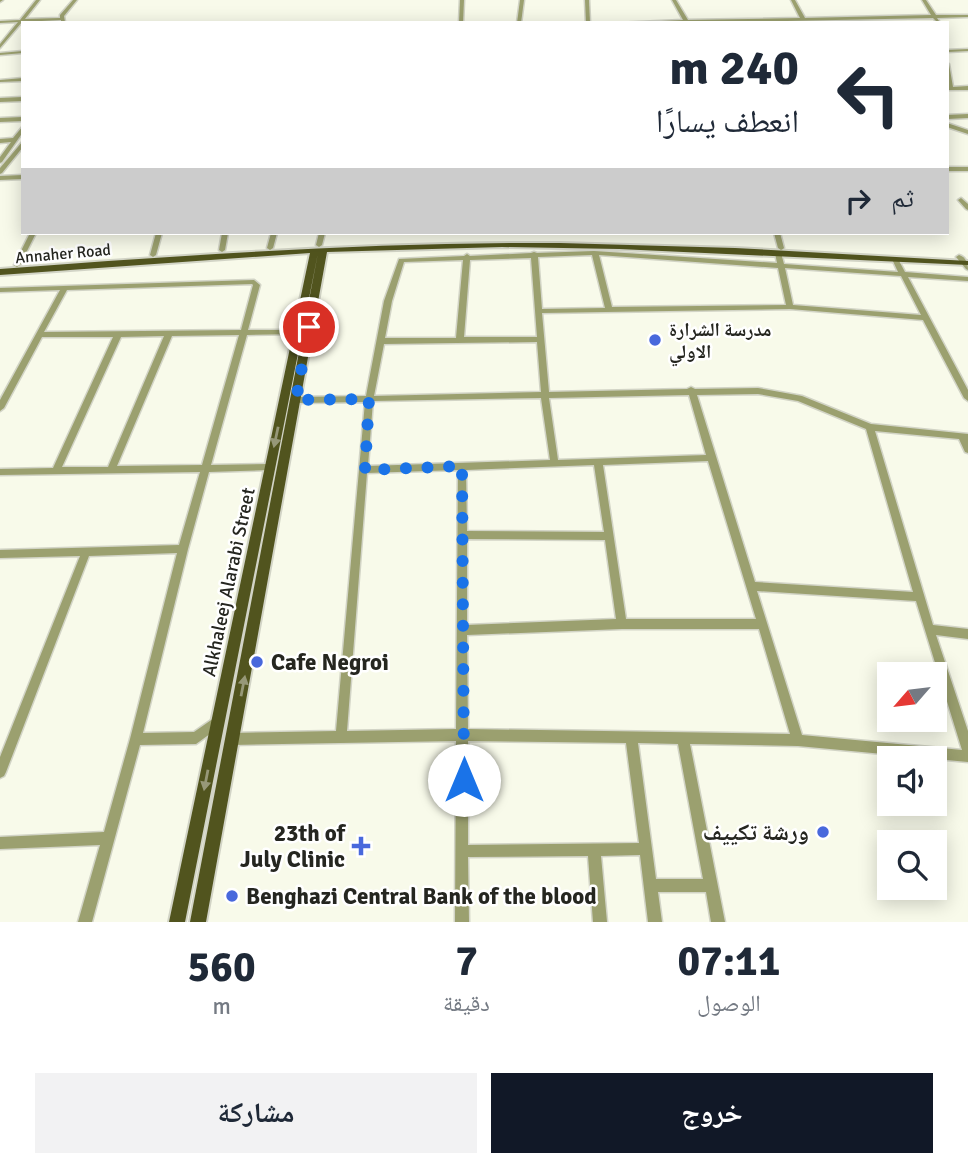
<!DOCTYPE html>
<html lang="ar">
<head>
<meta charset="utf-8">
<style>
	:root { --surface:#fff; --page:#f2f2f3; --text:#1f2937; --muted:#747a83; --accent:#111827 }
	body { margin:0; font-family:Signika,"Noto Naskh Arabic",sans-serif; background:var(--page); color:var(--text); direction:rtl; height:100vh; display:flex; flex-direction:column; font-size:26px; white-space:nowrap }
	* { box-sizing:border-box; margin:0 }
	p { font-size:23px; color:var(--muted) }
	.icon { flex:none; width:38px; height:38px; fill:none; stroke:currentColor; stroke-width:2; stroke-linecap:round; stroke-linejoin:round }
	.map { position:relative; height:922px; overflow:hidden; direction:ltr }
	.panel { display:flex; flex-direction:column; background:var(--surface); flex:1 }
	.panel>* { flex:none }
	.banner { position:absolute; left:21px; top:21px; width:928px; height:214px; border-radius:0px; box-shadow:0 4px 18px #0003; direction:rtl; background:#fff; color:var(--text); overflow:hidden }
	.needle { width:46px; rotate:242deg }
	.tools { position:absolute; left:877px; top:662px; display:grid; gap:14px }
	.tools a { display:grid; place-items:center; width:70px; height:70px; border-radius:0px; background:var(--surface); box-shadow:0 4px 18px #0003; font-size:35px }
	.pin { position:absolute; display:grid; place-items:center; width:60px; height:60px; color:#fff; margin:-30px; border:4px solid #fff; border-radius:50%; box-shadow:0 2px 7px #0007 }
	.me { position:absolute; width:77px; margin:-38px; rotate:0deg; stroke-linejoin:round; filter:drop-shadow(0 0 5px #0008) }
	.turn { display:flex; align-items:center; gap:24px; height:147px; padding:0 35px; font-size:32px }
	.turn .icon { width:91px; height:91px; stroke-width:2.5 }
	.turn b { display:block; font-size:49px; line-height:60px }
	.then { display:flex; align-items:center; height:66px; padding:0 35px; background:#0003; gap:14px; font-size:26px }
	.eta { display:flex; justify-content:space-evenly; align-items:center; height:119px; text-align:center }
	.eta b { font-size:42px; font-weight:800; line-height:49px }
	.action { display:flex; gap:14px; margin-top:auto; padding:14px 35px }
	.action a { flex:1; height:80px; border-radius:0px; background:var(--accent); color:#fff; font-size:28px; font-weight:800; line-height:80px; text-align:center }
	.action a+a { background:var(--page); color:var(--text) }
	.map>svg:first-child { display:block }
	.lines { fill:none; stroke-linecap:round; stroke-linejoin:round }
	.minor-casing { stroke:#d2d4c6; stroke-width:3 }
	.major-casing { stroke:#d2d4c6; stroke-width:4 }
	.minor { fill:#9ba06f; fill-rule:evenodd }
	.major { fill:#51541e; fill-rule:evenodd }
	.oneway { fill:#979878 }
	.route { stroke:#1a73e8; stroke-width:12; stroke-dasharray:0 21.6 }
	.poi-dot { fill:#4868dc; stroke:#fff; stroke-width:2.5 }
	.labels { text-anchor:middle; stroke-width:5; stroke-linejoin:round; paint-order:stroke }
	.far-street-label { font-size:16px; fill:#252620; stroke:#fff }
	.poi-label { font-size:19px; font-weight:bold; fill:#252620; stroke:#fff; text-anchor:start }
	.street-label { font-size:19px; fill:#252620; stroke:#fff }
	.near-poi-label { font-size:23px; font-weight:bold; fill:#252620; stroke:#fff; text-anchor:start }
</style>
</head>
<body>
<div class="map">
<svg width="968" height="922" viewBox="0 0 968 922">
	<rect width="100%" height="100%" fill="#f8faea"/>
	<g class="lines">
		<g class="minor-casing">
			<g id="minor">
				<path d="M0,0H3L0,2Z"/>
				<path d="M36,0H40L25,19L60,18V15L73,0H77L64,16L65,22H61V20L22,22L0,48V44L18,22L0,23V21L20,20Z"/>
				<path d="M460,0H464L463,23H459Z"/>
				<path d="M520,0H524L521,23H517Z"/>
				<path d="M585,0H589L590,23H586Z"/>
				<path d="M672,0H676L688,20L800,18L791,0H795L805,18L931,15L922,0H926L936,15H968V17L937,18L939,21L937,22L933,18L697,23H617L683,20Z"/>
				<path d="M968,49V51L947,52V50Z"/>
				<path d="M23,51V53L0,55V53Z"/>
				<path d="M947,63L949,64L953,87L968,86V90H947V88L948,87Z"/>
				<path d="M23,78V81L0,82V80Z"/>
				<path d="M23,97V101L0,102V98Z"/>
				<path d="M968,114V118L947,119V115Z"/>
				<path d="M23,117V121L0,122V118Z"/>
				<path d="M947,123L968,130V134L947,127Z"/>
				<path d="M23,126V132L2,162L0,163V157L11,142L0,143V139L13,138Z"/>
				<path d="M23,141V147L2,173L0,174V168Z"/>
				<rect x="947" y="167" width="21" height="4"/>
				<path d="M23,175V179L0,180V176Z"/>
				<path d="M961,198L968,204V210L966,209L958,200Z"/>
				<path d="M30,233H36L20,265L17,267L15,266L14,265Z"/>
				<path d="M156,233H162L156,255L153,257L150,255Z"/>
				<path d="M222,233H228L225,250L222,252L219,250Z"/>
				<path d="M271,233H277L273,248L270,250L267,248Z"/>
				<path d="M319,233H325L322,245L319,247L316,245Z"/>
				<path d="M774,233H780L784,248L783,249L781,250L778,248Z"/>
				<path d="M594,251L777,263L775,253L778,251L781,253L784,264L898,272L892,259L895,257L898,259L905,272L968,277V281L908,277L968,390V401L964,398L923,320L790,309L542,313L549,392L687,389L691,387L695,389L758,388L802,396L871,424L968,434V453L965,452L959,439L875,431L933,625L968,629V639L936,635L968,731V762L798,746L690,744L725,922H711L706,892H658L662,922H648L640,855L601,856L607,922H593L588,856L468,857L469,922H455L456,741L232,745L228,743L226,739L228,735L232,733L336,731L365,402L296,403L292,400L296,397L366,396L384,301L399,259L464,256L467,254L470,256L531,253L534,252L537,253ZM592,255L605,308L542,309L538,257ZM599,255L778,268L786,305L612,307ZM531,258L537,337H464L470,260ZM463,260L456,338H385L392,301L404,262ZM785,268L901,276L921,315L793,305ZM537,342L541,392L374,396L384,344ZM758,394L798,401L866,429L913,592L755,582L697,395ZM689,395L706,455L558,460L549,398ZM541,398L550,460L368,466L373,401ZM708,461L756,619H626L603,465ZM594,465L604,532L467,531L466,470ZM458,470L456,729L347,731L367,473ZM467,539L605,540L616,619L467,625ZM757,591L916,601L962,750L802,735ZM622,629H759L790,734L468,729L467,635ZM468,741L626,743L639,843L468,845ZM638,743L678,744L703,879H656Z"/>
				<path d="M959,255C966,257 968,264 968,270L966,269L956,257Z"/>
				<path d="M254,280L260,285L248,330H299L303,332L299,334L247,335L211,465L269,464L272,465L273,467L272,469L269,470L209,472L188,549L143,733L194,732L217,716L221,718L223,722L221,726L196,744L140,745L92,922H78L100,845L0,849V837L104,832L130,739L177,553L89,556L6,772L4,776L0,778V757L80,556L0,558V550L179,545L200,472L0,475V469L53,468L113,337H42L4,408L0,411V400L60,290L0,292V288ZM252,284L253,285L241,330L44,332L67,290ZM239,335L202,465L117,466L172,336ZM164,336L108,467H62L121,337Z"/>
			</g>
		</g>
		<g class="major-casing">
			<path id="major" d="M560,243L735,248L968,261V265L619,249L502,247L327,252L206,922H190L318,253L185,922H169L310,253L0,275V269C187,255 373,242 560,243Z"/>
		</g>
		<use href="#minor" class="minor"/>
		<use href="#major" class="major"/>
	</g>
	<defs><path id="oneway-solid" d="M-6-.8H1V-3.2L6.5 0L1 3.2V.8H-6Z" transform="scale(1.75)"/></defs>
	<g class="oneway">
		<use href="#oneway-solid" transform="translate(276 437) rotate(102)"/>
		<use href="#oneway-solid" transform="translate(243 686) rotate(-79)"/>
		<use href="#oneway-solid" transform="translate(206 780) rotate(101)"/>
	</g>
	<g class="lines">
		<path class="route" d="M309,327L296,400L369,399L365,470L462,466L464,780"/>
	</g>
	<g class="poi-dot">
		<circle cx="655" cy="340" r="7"/>
		<circle cx="257" cy="662" r="7"/>
		<circle cx="823" cy="832" r="7"/>
		<path d="M357.5 835.5h7v7h7v7h-7v7h-7v-7h-7v-7h7z"/>
		<circle cx="232" cy="896" r="7"/>
	</g>
	<g class="labels">
		<g class="far-street-label">
			<text transform="translate(63 253) rotate(-5)" y="6">Annaher Road</text>
		</g>
		<g class="poi-label">
			<text x="669" y="336">مدرسة الشرارة<tspan x="669" dy="22">الاولي</tspan></text>
		</g>
		<g class="street-label">
			<text transform="translate(228 582) rotate(-78)" y="7">Alkhaleej Alarabi Street</text>
		</g>
		<g class="near-poi-label">
			<text x="271" y="670">Cafe Negroi</text>
			<text x="809" y="840" text-anchor="end">ورشة تكييف</text>
			<text x="345" y="841" text-anchor="end">23th of<tspan x="345" dy="26">July Clinic</tspan></text>
			<text x="246" y="904">Benghazi Central Bank of the blood</text>
		</g>
	</g>
</svg>
<div class="tools">
<a><svg class="needle" viewBox="-14 -14 28 28"><path d="M0-13l5 13h-10z" fill="#e53935"/><path d="M0 13l5-13h-10z" fill="#747a83"/></svg></a>
<a><svg class="icon" aria-label="sound" viewBox="0 0 24 24"><path d="M4 9h4l5-4v14l-5-4H4zM17 9q2 3 0 6"/></svg></a>
<a><svg class="icon" aria-label="search" viewBox="0 0 24 24"><circle cx="10" cy="10" r="6"/><path d="M15 15l6 6"/></svg></a>
</div>
<div class="pin" style="left:309px;top:327px;background:#d93025"><svg class="icon" aria-label="arrive" viewBox="0 0 24 24"><path d="M6 21V4h12l-3 4 3 4H6"/></svg></div>
<svg class="me" style="left:464px;top:780px" viewBox="-20 -20 40 40"><circle r="19" fill="#fff"/><path d="M0-13L10 11 0 6-10 11z" fill="#1a73e8"/></svg>
<div class="banner">
<div class="turn"><svg class="icon" aria-label="left" viewBox="0 0 24 24"><path d="M17 20v-9H6M10 6l-5 5 5 5"/></svg><div><b>240 m</b>انعطف يسارًا</div></div>
<div class="then">ثم<svg class="icon" aria-label="right" viewBox="0 0 24 24"><path d="M7 20v-9h11M14 6l5 5-5 5"/></svg></div>
</div>
</div>
<section class="panel">
<div class="eta">
<div><b>07:11</b><p>الوصول</p></div>
<div><b>7</b><p>دقيقة</p></div>
<div><b>560</b><p>m</p></div>
</div>
<div class="action"><a>خروج</a><a>مشاركة</a></div>
</section>
</body>
</html>
